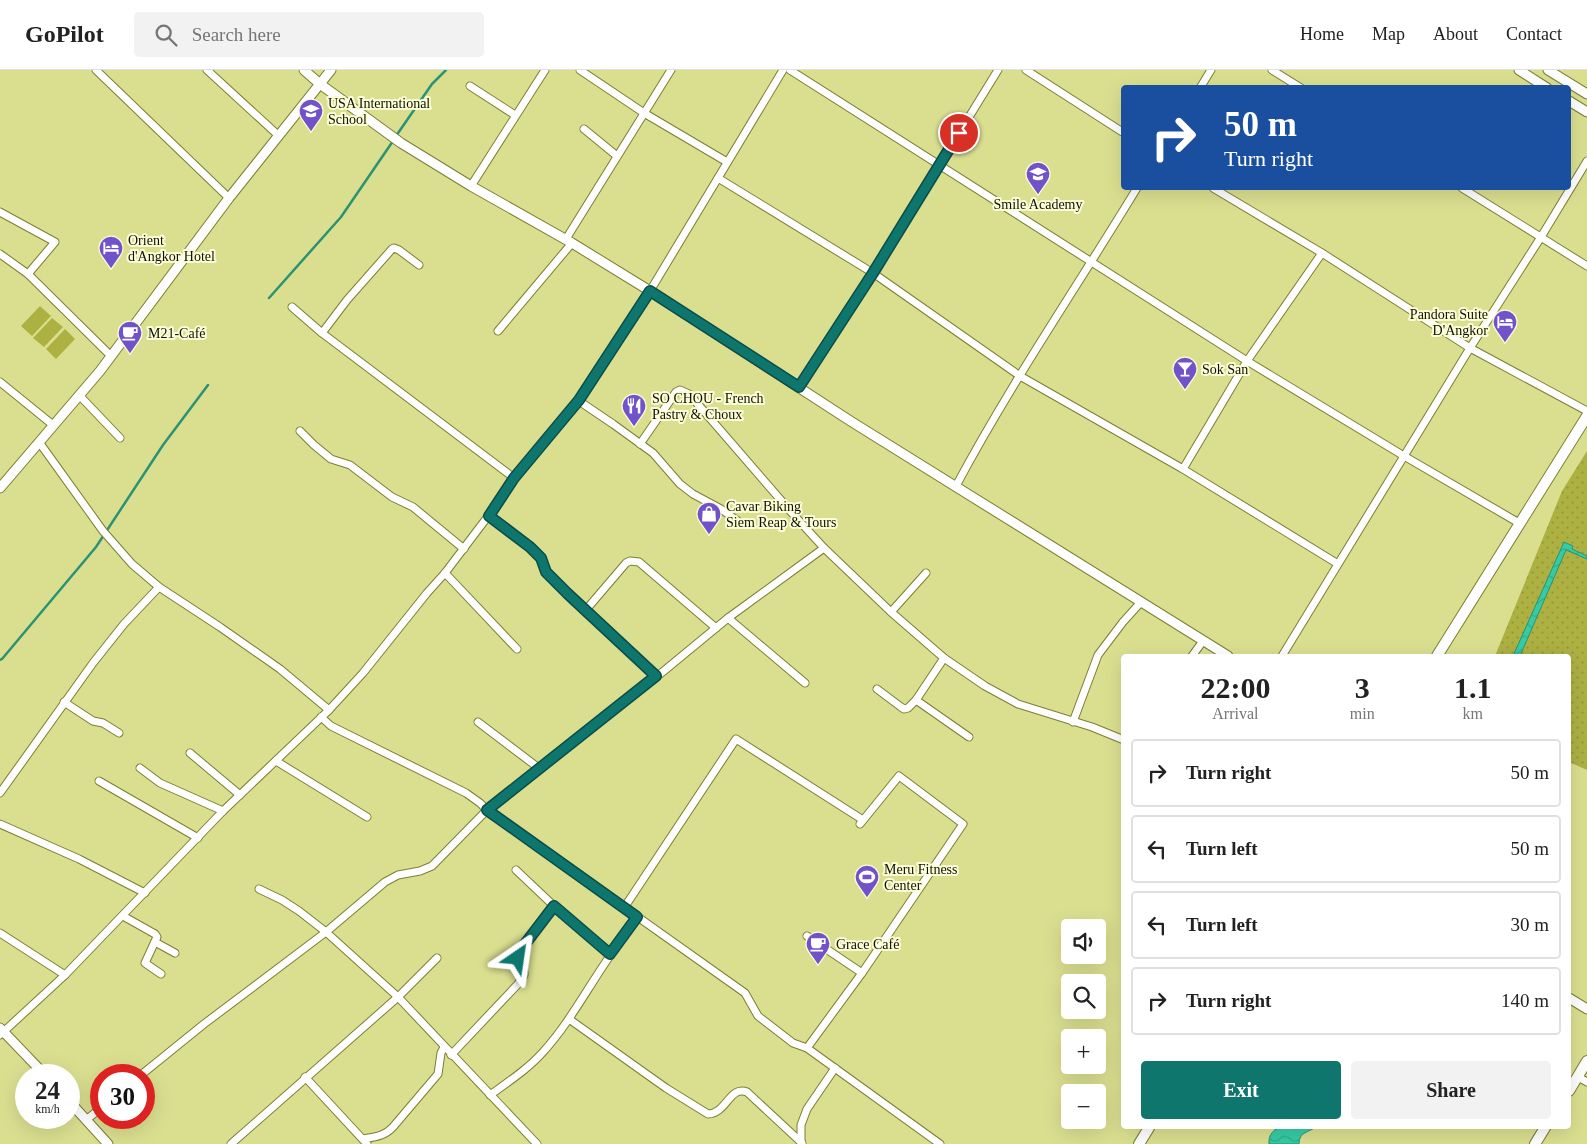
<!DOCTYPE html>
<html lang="en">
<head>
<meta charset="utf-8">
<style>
  body { margin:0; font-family:Georgia,serif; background:#f2f2f2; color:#222; height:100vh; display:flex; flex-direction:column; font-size:19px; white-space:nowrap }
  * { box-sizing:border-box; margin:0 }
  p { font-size:16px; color:#767676 }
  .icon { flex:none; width:28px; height:28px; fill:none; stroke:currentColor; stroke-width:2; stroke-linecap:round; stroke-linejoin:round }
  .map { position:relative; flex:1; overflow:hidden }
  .details { position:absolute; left:1121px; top:584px; width:450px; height:475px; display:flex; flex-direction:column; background:#fff; border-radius:5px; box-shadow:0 5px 20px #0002 }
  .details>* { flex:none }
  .top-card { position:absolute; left:1121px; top:15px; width:450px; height:105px; border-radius:5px; box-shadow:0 5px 20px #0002; background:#1a4fa0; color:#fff; overflow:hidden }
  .tools { position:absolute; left:1061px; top:849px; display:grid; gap:10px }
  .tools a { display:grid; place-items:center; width:45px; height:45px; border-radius:5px; background:#fff; box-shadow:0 5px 20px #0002; font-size:25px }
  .speed { position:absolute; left:15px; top:994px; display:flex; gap:10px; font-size:25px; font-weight:700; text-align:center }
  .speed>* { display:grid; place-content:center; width:65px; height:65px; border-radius:50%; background:#fff; box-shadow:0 5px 20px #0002; line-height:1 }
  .speed small { font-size:12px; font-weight:400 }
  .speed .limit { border:8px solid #d22; background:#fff; color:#111 }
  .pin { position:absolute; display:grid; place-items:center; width:42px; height:42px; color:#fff; margin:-21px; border:2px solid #fff; border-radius:50%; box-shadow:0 1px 5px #0007 }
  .me { position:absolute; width:55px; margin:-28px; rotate:32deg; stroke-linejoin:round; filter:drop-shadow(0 0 4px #0008) }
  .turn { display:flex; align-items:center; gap:18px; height:105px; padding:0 20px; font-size:22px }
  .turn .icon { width:65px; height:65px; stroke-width:2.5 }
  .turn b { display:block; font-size:35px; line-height:42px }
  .eta { display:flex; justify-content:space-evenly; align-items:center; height:85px; text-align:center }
  .eta b { font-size:30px; font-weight:700; line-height:35px }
  .primary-button { display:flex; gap:10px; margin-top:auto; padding:10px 20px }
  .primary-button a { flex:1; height:58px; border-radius:5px; background:#0f766e; color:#fff; font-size:20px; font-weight:700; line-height:58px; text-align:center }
  .primary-button a+a { background:#f2f2f2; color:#222 }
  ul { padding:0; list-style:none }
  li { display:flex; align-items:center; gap:15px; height:68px; margin:0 10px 8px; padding:0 10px; border:2px solid #e0e0e0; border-radius:5px }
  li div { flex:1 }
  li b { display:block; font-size:19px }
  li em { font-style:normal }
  header { display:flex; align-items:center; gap:30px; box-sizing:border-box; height:70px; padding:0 25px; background:#fff; border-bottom:1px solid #e0e0e0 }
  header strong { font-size:24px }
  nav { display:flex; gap:28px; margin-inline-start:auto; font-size:18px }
  .search { width:350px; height:45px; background:#f2f2f2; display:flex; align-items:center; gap:12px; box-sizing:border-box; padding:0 18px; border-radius:5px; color:#767676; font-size:19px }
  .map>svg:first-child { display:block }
  .grass { fill:url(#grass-dots) }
  .garden { fill:#adb142 }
  .water { fill:url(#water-waves); stroke:#2b9374 }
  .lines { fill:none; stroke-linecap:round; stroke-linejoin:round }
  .stream { stroke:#2b9374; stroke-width:2.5 }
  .minor-casing { stroke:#7c7f31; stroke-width:9 }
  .tertiary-casing { stroke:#7c7f31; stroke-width:11 }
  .secondary-casing { stroke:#7c7f31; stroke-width:12 }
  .minor { stroke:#fff; stroke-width:7 }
  .tertiary { stroke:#fff; stroke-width:9 }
  .secondary { stroke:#fff; stroke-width:10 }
  .route-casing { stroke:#0a4d48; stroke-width:12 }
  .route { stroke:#0f766e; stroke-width:9 }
  .labels { text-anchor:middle; stroke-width:4; stroke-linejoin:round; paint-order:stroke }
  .poi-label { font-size:14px; fill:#101100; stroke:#fafdd6; text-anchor:start }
</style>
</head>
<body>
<header>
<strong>GoPilot</strong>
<div class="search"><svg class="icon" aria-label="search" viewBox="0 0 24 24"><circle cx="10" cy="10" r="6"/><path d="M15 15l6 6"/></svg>Search here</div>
<nav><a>Home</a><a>Map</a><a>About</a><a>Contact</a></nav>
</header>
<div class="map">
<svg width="1587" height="1074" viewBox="0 0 1587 1074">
  <defs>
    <pattern id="grass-dots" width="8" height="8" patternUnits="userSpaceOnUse" patternTransform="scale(1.25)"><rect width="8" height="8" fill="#adb142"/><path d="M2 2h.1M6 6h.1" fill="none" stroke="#949738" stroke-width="1.8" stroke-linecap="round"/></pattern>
    <pattern id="water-waves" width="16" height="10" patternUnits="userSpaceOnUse" patternTransform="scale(1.25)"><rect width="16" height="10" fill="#37cba5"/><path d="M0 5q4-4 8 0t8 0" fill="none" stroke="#30ad8c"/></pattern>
  </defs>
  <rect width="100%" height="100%" fill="#dadf90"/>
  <!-- grass -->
  <path class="grass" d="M1587 381V700L1569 692V586H1495L1562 421Z"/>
  <!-- garden -->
  <g class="garden">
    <path d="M40 236 51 246 32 266 21 256Z"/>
    <path d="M52 248 63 257 44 277 33 268Z"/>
    <path d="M65 259 75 269 56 289 46 279Z"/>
  </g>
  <!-- water -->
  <g class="water">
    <path d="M1564 472 1573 476 1572 479 1587 486V489L1566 480 1520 586H1513Z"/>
    <path d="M1283 1056H1301L1307 1058 1317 1056C1309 1063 1299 1061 1299 1074H1269C1268 1064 1274 1059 1283 1056Z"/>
  </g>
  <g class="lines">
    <!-- stream -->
    <g class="stream">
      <path d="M396 66 432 14 446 0"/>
      <path d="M269 228 341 147 393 71"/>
      <path d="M0 590 2 589 96 477 163 375 208 315"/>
    </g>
    <defs>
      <g id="minor">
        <path d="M96 0 229 128"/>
        <path d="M207 0 279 66"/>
        <path d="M580 0 644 43 727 92"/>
        <path d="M790 0 1247 291 1404 386 1519 453"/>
        <path d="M1026 0 1124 63"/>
        <path d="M1272 0 1301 18"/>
        <path d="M470 16 515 45"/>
        <path d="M1200 18 1211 0"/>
        <path d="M584 59 617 86"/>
        <path d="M718 108 873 203 1020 306 1183 399 1338 494"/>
        <path d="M471 116 545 0"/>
        <path d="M1213 118 1322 183 1470 278 1587 341"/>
        <path d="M1462 118 1587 196"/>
        <path d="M0 142 55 172 28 204"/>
        <path d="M566 169 671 0"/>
        <path d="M0 184 28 204 111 286"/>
        <path d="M292 237 322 263 514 408"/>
        <path d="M498 261 572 173"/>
        <path d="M322 263 347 230 392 179 394 178 399 180 419 195"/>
        <path d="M0 312 53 355"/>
        <path d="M799 317 873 203 998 0"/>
        <path d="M79 325 120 368"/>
        <path d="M579 331 613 354 653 383 680 414 693 424 721 439 739 452"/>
        <path d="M300 361 314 375 331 389 350 395 392 427 413 437 464 479"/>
        <path d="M39 372 103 461 132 494 159 517 220 557 280 599 329 640"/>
        <path d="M640 374 676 322 680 320 689 324 792 443 824 478 891 542 944 588 985 616 1018 634 1092 657 1124 670"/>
        <path d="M1183 399 1247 291 1322 183"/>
        <path d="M956 416C1011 313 1077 217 1137 118"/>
        <path d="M489 445 530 477 541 488 546 502 557 514 578 535 656 606"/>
        <path d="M445 503 517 579"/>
        <path d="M585 541 626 493 630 491 639 492 716 558"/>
        <path d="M891 542 926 503"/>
        <path d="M728 548 805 613"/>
        <path d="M1192 586 1203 571"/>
        <path d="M1282 586 1470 278 1541 167 1587 91"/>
        <path d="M877 619 901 637 904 639 908 638 916 630 944 588"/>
        <path d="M916 630 969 667"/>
        <path d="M64 632 93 651 103 653 119 663"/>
        <path d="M321 647 331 656 466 723 480 733 487 740 745 923 758 946 793 973 807 978"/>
        <path d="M478 652 540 699"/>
        <path d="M1073 652 1098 585 1123 552 1141 532"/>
        <path d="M190 683 240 725"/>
        <path d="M276 691 367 747"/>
        <path d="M140 698 160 713 223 741"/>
        <path d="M99 711 198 768"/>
        <path d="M0 723 93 593 124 554 159 517"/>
        <path d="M0 754 79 789 145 823"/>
        <path d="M860 754 899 706 963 754 862 903 807 978 940 1074"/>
        <path d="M516 800 554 836 610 884"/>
        <path d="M259 819 282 830 299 841 326 862 398 927 537 1074"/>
        <path d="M624 838 736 669 863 750"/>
        <path d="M123 846 155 864 157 867 145 893 161 904"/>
        <path d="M0 863 65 905"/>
        <path d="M807 866 862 903"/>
        <path d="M155 872 175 883"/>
        <path d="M569 949 666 1018 708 1044C726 1044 730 1015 747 1022L802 1073"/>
        <path d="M0 965 65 905 223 741 329 640 363 603 427 523 445 503 489 445 514 408 579 331 650 221 783 0"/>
        <path d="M451 985 518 914 524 905C525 897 517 892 518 884L554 836"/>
        <path d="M141 1005 204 954 326 862 385 812 398 805 420 801 432 796 487 740 665 600 728 548 824 478"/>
        <path d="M305 1007 367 1074"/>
        <path d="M1578 1007 1587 1012"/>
        <path d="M490 1025C508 1012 528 999 543 982 563 960 578 935 594 910 608 888 622 868 637 847"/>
        <path d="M86 1050 101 1038"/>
        <path d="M363 1069C375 1067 385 1066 393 1057L438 1004 441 983 444 977"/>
        <path d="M231 1074 398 927 437 888"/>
        <path d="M801 1074V1055L807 1039 835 998"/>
      </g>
      <g id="tertiary">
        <path d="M304 0 320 14 401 73 471 116 572 173 650 221 852 352 1228 586"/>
        <path d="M1519 0 1547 18"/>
        <path d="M1548 0 1587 24"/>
        <path d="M1569 31 1587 42"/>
        <path d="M0 418 100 301 229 128 331 0"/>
        <path d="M1569 928 1587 939"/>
        <path d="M0 958 45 1005"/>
        <path d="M69 1031 108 1074"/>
      </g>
      <g id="secondary">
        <path d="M1437 586 1587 346"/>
        <path d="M1569 1021 1587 991"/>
        <path d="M1139 1074 1150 1056"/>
        <path d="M1535 1074 1546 1056"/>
      </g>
    </defs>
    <!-- minor casing -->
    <use href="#minor" class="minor-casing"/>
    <!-- tertiary casing -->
    <use href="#tertiary" class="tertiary-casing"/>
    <!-- secondary casing -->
    <use href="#secondary" class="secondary-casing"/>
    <!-- minor -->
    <use href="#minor" class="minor"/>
    <!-- tertiary -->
    <use href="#tertiary" class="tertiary"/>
    <!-- secondary -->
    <use href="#secondary" class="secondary"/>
  </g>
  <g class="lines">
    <defs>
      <path id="route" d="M518 888 522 878 554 836 610 884 637 847 487 740 656 606 568 524 546 502 541 488 530 477 489 446 514 408 579 330 650 221 799 317 873 203 959 63"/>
    </defs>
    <!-- route casing -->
    <use href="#route" class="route-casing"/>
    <!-- route -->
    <use href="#route" class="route"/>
  </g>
  <!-- icons -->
  <defs>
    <symbol id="school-pin" viewBox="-11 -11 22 30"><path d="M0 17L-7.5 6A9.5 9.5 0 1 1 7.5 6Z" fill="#7152cb" stroke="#fafdd6"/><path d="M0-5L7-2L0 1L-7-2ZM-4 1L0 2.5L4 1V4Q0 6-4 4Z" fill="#fff"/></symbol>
    <symbol id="hotel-pin" viewBox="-11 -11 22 30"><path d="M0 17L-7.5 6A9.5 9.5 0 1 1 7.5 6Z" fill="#7152cb" stroke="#fafdd6"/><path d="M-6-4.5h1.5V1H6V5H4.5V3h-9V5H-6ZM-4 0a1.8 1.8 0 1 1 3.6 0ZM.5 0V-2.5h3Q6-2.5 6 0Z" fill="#fff"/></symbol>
    <symbol id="cafe-pin" viewBox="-11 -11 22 30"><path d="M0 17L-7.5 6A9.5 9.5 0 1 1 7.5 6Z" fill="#7152cb" stroke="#fafdd6"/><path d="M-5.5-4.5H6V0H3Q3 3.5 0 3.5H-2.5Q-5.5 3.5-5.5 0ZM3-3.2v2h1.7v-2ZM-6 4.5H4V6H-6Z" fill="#fff"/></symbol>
    <symbol id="bar-pin" viewBox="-11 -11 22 30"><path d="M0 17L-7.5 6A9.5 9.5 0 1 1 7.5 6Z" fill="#7152cb" stroke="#fafdd6"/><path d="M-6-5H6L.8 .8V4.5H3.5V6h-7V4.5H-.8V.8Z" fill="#fff"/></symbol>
    <symbol id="restaurant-pin" viewBox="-11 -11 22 30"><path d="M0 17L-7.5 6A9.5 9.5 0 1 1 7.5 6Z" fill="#7152cb" stroke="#fafdd6"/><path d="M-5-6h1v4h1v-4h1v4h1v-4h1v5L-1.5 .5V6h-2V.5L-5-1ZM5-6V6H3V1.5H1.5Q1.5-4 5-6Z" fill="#fff"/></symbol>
    <symbol id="shop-pin" viewBox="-11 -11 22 30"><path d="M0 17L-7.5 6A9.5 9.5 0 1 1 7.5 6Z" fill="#7152cb" stroke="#fafdd6"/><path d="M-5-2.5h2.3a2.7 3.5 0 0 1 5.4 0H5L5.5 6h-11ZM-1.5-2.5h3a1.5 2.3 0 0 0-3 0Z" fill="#fff"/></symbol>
    <symbol id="stadium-pin" viewBox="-11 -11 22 30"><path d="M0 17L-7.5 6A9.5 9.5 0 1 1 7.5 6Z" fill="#7152cb" stroke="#fafdd6"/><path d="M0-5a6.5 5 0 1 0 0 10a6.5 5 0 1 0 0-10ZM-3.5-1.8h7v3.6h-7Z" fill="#fff"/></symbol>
  </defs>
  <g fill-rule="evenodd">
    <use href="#school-pin" x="297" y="27" width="28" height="38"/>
    <use href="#school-pin" x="1024" y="90" width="28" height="38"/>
    <use href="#hotel-pin" x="97" y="164" width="28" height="38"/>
    <use href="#hotel-pin" x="1491" y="238" width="28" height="38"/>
    <use href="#cafe-pin" x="116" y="249" width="28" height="38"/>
    <use href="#bar-pin" x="1171" y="285" width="28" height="38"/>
    <use href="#restaurant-pin" x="620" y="322" width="28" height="38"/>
    <use href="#shop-pin" x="695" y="430" width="28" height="38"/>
    <use href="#stadium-pin" x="853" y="793" width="28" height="38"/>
    <use href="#cafe-pin" x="804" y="860" width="28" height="38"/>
  </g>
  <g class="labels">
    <!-- poi labels -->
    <g class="poi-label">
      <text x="328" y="38">USA International<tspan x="328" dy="16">School</tspan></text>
      <text x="1038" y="139" text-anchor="middle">Smile Academy</text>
      <text x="128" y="175">Orient<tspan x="128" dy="16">d'Angkor Hotel</tspan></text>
      <text x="1488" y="249" text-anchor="end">Pandora Suite<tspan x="1488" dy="16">D'Angkor</tspan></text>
      <text x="148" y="268">M21-Café</text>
      <text x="1202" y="304">Sok San</text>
      <text x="652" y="333">SO CHOU - French<tspan x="652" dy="16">Pastry &amp; Choux</tspan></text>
      <text x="726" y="441">Cavar Biking<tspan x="726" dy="16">Siem Reap &amp; Tours</tspan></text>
      <text x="884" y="804">Meru Fitness<tspan x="884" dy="16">Center</tspan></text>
      <text x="836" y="879">Grace Café</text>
    </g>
  </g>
</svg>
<div class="tools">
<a><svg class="icon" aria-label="sound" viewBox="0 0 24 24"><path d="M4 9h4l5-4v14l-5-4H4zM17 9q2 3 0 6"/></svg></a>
<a><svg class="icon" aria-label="search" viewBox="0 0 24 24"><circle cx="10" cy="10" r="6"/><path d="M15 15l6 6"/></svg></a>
<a>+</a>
<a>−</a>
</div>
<div class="speed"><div>24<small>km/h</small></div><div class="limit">30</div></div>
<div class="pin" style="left:959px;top:63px;background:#d93025"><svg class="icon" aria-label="arrive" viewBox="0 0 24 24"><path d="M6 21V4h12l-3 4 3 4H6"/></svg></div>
<svg class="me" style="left:518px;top:888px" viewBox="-20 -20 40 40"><path d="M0-17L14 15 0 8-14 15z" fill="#0f766e" stroke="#fff" stroke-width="4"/></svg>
<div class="top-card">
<div class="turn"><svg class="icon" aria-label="right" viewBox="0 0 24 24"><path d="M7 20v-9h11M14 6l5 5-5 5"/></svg><div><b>50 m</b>Turn right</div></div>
</div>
<section class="details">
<div class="eta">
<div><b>22:00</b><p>Arrival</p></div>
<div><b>3</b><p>min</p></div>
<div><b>1.1</b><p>km</p></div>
</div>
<ul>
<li><svg class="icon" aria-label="right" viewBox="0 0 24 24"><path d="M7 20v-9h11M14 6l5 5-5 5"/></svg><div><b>Turn right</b></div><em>50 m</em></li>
<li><svg class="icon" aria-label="left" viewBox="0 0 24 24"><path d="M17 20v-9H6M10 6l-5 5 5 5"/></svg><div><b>Turn left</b></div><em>50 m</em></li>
<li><svg class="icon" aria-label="left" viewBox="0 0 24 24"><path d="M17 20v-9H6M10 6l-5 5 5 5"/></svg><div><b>Turn left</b></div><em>30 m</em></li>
<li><svg class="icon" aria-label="right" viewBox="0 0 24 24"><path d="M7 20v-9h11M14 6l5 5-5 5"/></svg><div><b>Turn right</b></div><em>140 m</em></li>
</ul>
<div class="primary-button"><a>Exit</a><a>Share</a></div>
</section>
</div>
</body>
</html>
